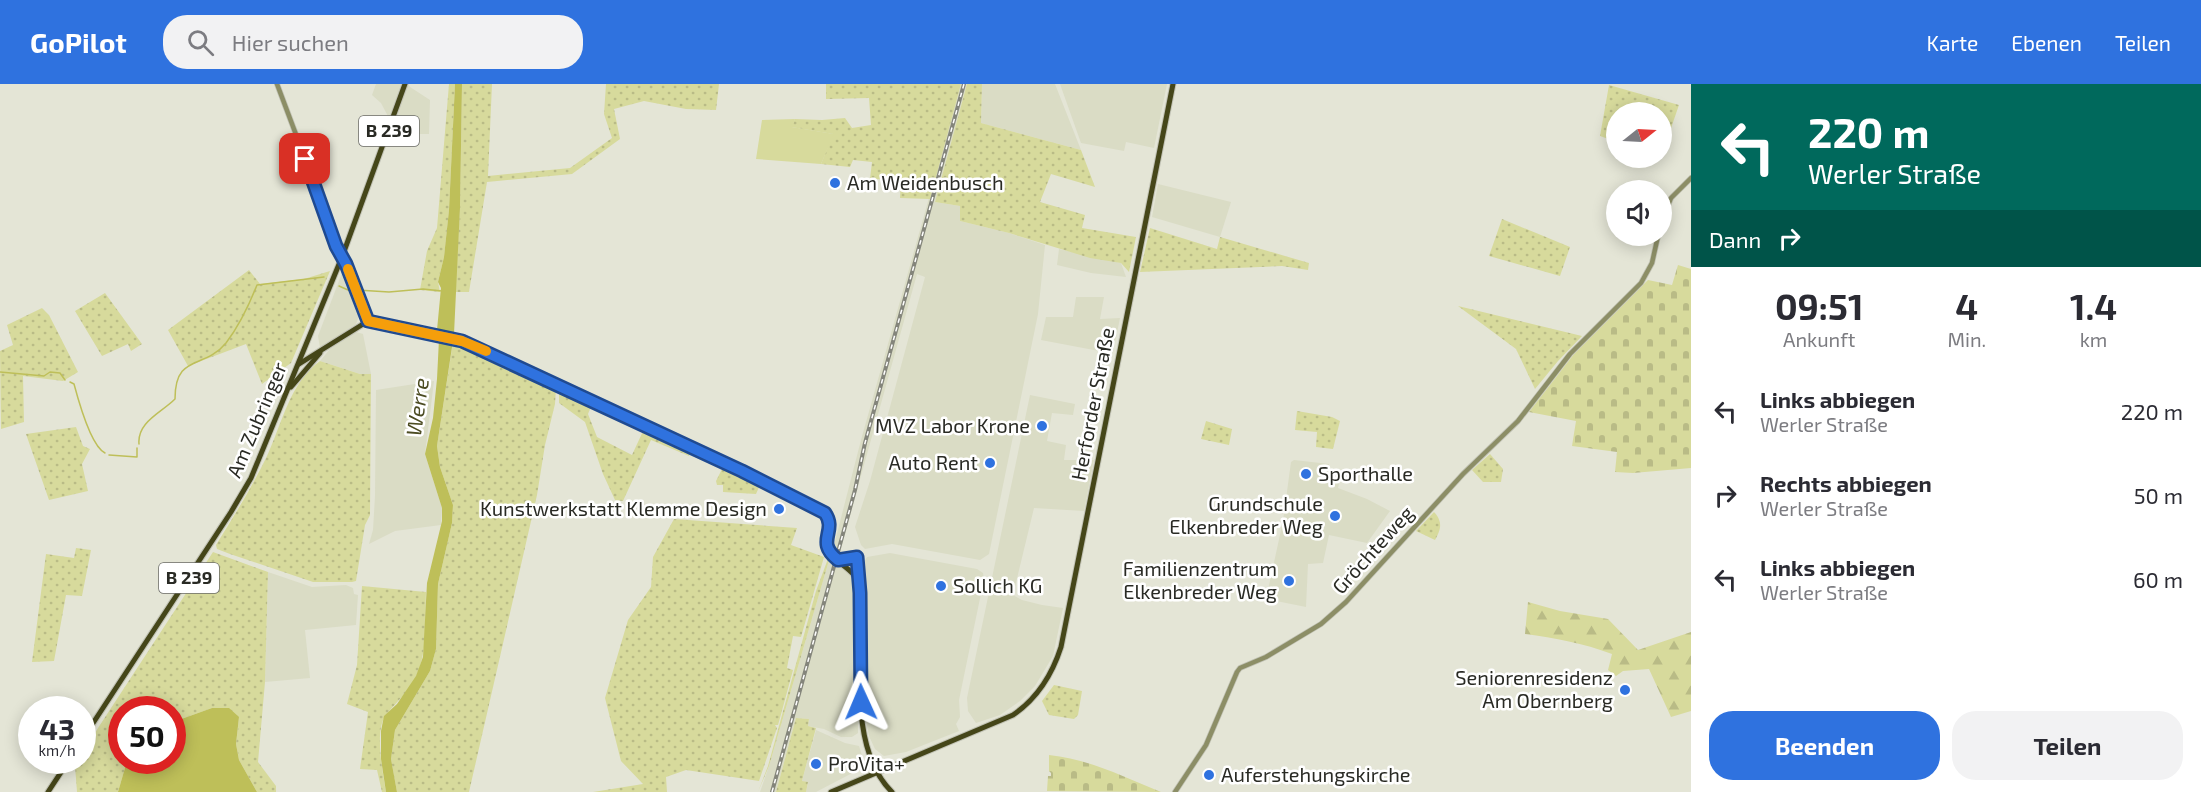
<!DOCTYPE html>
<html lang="de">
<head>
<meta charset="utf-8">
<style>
  body { margin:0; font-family:"Exo 2",sans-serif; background:#f2f2f3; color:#2b2b33; height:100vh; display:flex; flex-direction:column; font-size:22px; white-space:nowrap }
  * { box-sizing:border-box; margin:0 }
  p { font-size:20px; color:#7c7c81 }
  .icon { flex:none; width:33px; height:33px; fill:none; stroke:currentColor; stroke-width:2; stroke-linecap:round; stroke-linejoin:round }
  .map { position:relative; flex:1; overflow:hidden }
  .drawer { display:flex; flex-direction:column; background:#fff; width:510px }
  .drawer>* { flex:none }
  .hud { background:#00695c; color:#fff; overflow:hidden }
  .needle { width:39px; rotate:72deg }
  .fabs { position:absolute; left:1606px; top:18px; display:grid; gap:12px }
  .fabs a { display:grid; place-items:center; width:66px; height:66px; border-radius:50%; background:#fff; box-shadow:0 3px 15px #0003; font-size:30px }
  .speed { position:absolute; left:18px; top:612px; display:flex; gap:12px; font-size:30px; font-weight:700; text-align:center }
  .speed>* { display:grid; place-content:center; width:78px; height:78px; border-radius:50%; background:#fff; box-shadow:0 3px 15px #0003; line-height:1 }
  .speed small { font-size:15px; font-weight:400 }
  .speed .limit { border:9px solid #d22; background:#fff; color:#111 }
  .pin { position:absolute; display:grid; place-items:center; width:51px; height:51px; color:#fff; margin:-26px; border-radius:12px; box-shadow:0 3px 9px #0006 }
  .me { position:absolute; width:66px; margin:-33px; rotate:359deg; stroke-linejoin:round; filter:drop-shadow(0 0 4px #0008) }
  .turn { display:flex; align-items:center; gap:21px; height:126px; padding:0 18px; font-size:27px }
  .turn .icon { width:78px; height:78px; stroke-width:2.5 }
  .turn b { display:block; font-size:42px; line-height:51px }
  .then { display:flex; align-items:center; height:57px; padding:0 18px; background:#0003; gap:12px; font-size:22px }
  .eta { display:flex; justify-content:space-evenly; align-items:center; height:102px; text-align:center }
  .eta b { font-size:36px; font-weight:700; line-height:42px }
  .primary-button { display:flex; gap:12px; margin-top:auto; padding:12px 18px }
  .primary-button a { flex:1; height:69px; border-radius:24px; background:#2f72df; color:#fff; font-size:24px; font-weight:700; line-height:69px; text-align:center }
  .primary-button a+a { background:#f2f2f3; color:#2b2b33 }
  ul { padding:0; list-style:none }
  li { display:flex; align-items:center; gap:18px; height:84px; padding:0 18px }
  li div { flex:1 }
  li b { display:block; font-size:22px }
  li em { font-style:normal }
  header { display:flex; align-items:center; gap:36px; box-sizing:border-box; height:84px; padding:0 30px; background:#2f72df; color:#fff }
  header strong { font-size:28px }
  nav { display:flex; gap:33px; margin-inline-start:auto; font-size:21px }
  .search { width:420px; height:54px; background:#f2f2f3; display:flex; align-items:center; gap:15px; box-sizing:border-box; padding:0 21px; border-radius:24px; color:#7c7c81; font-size:22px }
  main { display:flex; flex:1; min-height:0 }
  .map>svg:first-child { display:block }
  .built { fill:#dadcc5 }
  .grass { fill:url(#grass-dots) }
  .forest { fill:url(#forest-firs) }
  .cemetery { fill:url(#cemetery-stones) }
  .park { fill:#d7da9c }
  .water { fill:#bebf59 }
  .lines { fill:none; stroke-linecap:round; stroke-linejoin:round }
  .stream { stroke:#bebf59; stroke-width:1.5 }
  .minor-casing { stroke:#c2c3b6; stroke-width:6 }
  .major-casing { stroke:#c2c3b6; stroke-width:7 }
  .minor { stroke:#8c8e66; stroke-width:4.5 }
  .major { stroke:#454619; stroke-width:5 }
  .rail-casing { stroke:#84857b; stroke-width:4 }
  .rail { stroke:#fff; stroke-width:1.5; stroke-dasharray:4.5; stroke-linecap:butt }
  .route-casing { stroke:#1f4a91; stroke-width:15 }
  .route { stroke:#2f72df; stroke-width:10 }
  .slow { stroke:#f59e0b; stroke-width:10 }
  .poi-dot { fill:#2f72df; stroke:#fff; stroke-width:2 }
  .labels { text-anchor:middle; stroke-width:5; stroke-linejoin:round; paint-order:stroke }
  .shield { fill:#fff; stroke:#696a66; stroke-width:1.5 }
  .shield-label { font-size:18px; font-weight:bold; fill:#292a24 }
  .poi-label { font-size:20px; fill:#292a24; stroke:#fff; text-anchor:end }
  .street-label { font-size:20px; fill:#292a24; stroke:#fff }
  .water-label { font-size:21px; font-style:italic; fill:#4c4c22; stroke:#fff }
</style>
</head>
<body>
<header>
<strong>GoPilot</strong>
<div class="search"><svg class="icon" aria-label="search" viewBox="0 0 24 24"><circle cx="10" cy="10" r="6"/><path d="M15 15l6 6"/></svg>Hier suchen</div>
<nav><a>Karte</a><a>Ebenen</a><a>Teilen</a></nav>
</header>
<main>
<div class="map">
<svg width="1691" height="708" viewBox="0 0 1691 708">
  <defs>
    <pattern id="grass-dots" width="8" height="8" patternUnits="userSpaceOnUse" patternTransform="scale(1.5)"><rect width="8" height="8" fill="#d7da9c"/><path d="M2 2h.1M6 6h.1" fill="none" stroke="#b9bb86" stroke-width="1.8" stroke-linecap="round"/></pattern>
    <pattern id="forest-firs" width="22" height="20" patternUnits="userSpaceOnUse" patternTransform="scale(1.5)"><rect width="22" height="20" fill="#d7da9c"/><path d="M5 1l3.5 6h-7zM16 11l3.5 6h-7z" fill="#b9bb86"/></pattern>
    <pattern id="cemetery-stones" width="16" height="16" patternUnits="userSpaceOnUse" patternTransform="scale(1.5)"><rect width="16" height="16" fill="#d7da9c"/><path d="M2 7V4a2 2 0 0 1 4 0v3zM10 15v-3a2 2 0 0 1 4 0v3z" fill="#b9bb86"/></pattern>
  </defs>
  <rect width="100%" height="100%" fill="#e4e5d6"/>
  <!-- built -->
  <g class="built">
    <path d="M376 0H408L410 3 430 16 429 50H393L390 36 381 19 372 11Z"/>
    <path d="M961 0H967L935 118 960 122V137L1009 149 1045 161 1038 230 989 470 980 476 892 460 865 465 861 461 855 443 870 397 925 193 917 190 839 471 833 465 861 356Z"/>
    <path d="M982 0H1055L1081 66 981 39Z"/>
    <path d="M1060 0H1167L1154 64 1126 58 1124 67 1081 59Z"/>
    <path d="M1158 100 1231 118 1220 153 1152 133Z"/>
    <path d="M1059 165 1121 179 1126 193 1091 189 1057 181Z"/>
    <path d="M342 189 359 232 356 240 320 264 318 252Z"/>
    <path d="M1076 213H1104L1100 235 1120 234 1112 273 1099 270V267L1041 256 1046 233H1073Z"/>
    <path d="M356 248 363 250 371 290H360L320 277 330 265Z"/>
    <path d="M434 297 425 370 442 424 441 441 395 447 369 460 373 446 375 412 376 306Z"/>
    <path d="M1030 311 1075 320 1073 331 1052 329 1047 357 1066 361 1064 376H1094L1084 427 1034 424 1013 511 1022 516 1042 521 1063 524 1053 572 1035 602 1020 617 1000 631 976 639 968 627 967 614Z"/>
    <path d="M1294 376 1329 380 1326 396 1339 400 1338 404 1367 415 1390 427 1367 459 1329 451 1323 479 1308 480 1306 523 1266 515 1283 437 1291 378Z"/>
    <path d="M890 469 977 485 983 489 984 495 959 616 960 633 956 640 959 647 906 668 884 672 875 665 869 652 866 637 864 478 867 473Z"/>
    <path d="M830 473 850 491 856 504 858 649 852 653H841L824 645 808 642 809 635 796 634 776 708H760L769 682Z"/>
    <path d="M268 488 312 503 346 501 353 504 354 510 358 511 356 541 305 546 310 594 265 598Z"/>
    <path d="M816 646 845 659 859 662 864 678 862 684 816 708H806L808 699 802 697Z"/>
  </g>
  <!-- grass -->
  <g class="grass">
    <path d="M449 0H455L449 126 444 173 438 198 440 208 420 206 427 167 437 144Z"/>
    <path d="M462 0H492L488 92 570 84 612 54 604 30 606 0H719L716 26 686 25 644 17 614 25 620 55 572 90 487 98 469 208H455L460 124Z"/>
    <path d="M826 0H961L930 115 900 114 901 96 870 95 872 78 853 76 850 83 821 80 833 50 791 43 795 35 822 36 845 34 852 44 871 41 869 14 826 15Z"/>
    <path d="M967 0H982L981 39 1081 66 1095 103 1051 90 1040 118 1085 131 1082 144 1136 153 1129 188 1121 179 1090 174 1009 149 960 137V122L935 118Z"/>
    <path d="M1609 1 1679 21 1662 70V28H1617V58L1600 52Z"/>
    <path d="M1502 135 1570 163 1560 192 1489 172Z"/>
    <path d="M1150 144 1217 165 1220 153 1309 179 1308 186 1282 182 1140 188Z"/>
    <path d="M249 186 260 200 304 195 330 187 291 279 262 300 246 260 188 282 168 246Z"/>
    <path d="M105 209 142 260 131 267 128 260 102 272 75 227Z"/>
    <path d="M1458 222 1582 252 1558 277 1535 305 1516 265Z"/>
    <path d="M42 224 49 231 78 288 63 297 23 292 24 338 1 345 0 267 13 261 7 241Z"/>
    <path d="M453 258 556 304 555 320 545 361 537 411 469 708H397L391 675 395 646 430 587 436 565 438 500 452 439 453 421 440 383 437 362Z"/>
    <path d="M320 277 360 290H371L370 431 365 441 356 497 352 498H313L230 470 217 465 216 461C234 432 252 403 267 372 282 340 290 298 320 277Z"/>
    <path d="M559 304 592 320 588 330 597 353 632 371 644 345 692 367 689 372 651 356 623 417 615 416 603 390 585 338 559 319Z"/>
    <path d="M1297 327 1332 333 1340 337 1333 365 1316 363 1317 348 1295 346Z"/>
    <path d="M1206 337 1232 345 1229 361 1201 355Z"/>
    <path d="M76 343 83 362 90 365 82 380 88 407 49 416 26 350Z"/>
    <path d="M1490 370 1503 385 1501 398H1483L1472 386Z"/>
    <path d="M723 383 760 401 756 410 723 408V401H717L716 397Z"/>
    <path d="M1434 428C1443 438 1441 445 1435 456L1416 447Z"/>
    <path d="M674 435 797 444 791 461 824 473 801 553 793 552 787 584 793 586 780 634 778 641H775L777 644 759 697 686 686 666 693 667 708H593L643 700 621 677 605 614 628 536 651 503 653 473Z"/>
    <path d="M76 464 91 466 82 512 66 511 54 577 32 578 46 470 74 474Z"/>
    <path d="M213 468 268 488 265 598 258 678 276 702V708H257L239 676 236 660 239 633 212 624 173 638 172 626H122V676L127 677 118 708H77L75 682 79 677 82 676 83 670 98 644Z"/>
    <path d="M829 472 830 473 769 682 758 708 768 682 816 507Z"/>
    <path d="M362 502 426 508C425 535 428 565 417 591 410 607 396 618 386 631 374 646 383 689 386 708H382L377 686 360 685 368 628 347 620 357 581Z"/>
    <path d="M1054 601 1082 607 1078 631 1074 635 1049 631 1042 617Z"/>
    <path d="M796 634 809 635 808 642 816 644 802 697 808 698 806 708H776Z"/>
  </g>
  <!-- forest -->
  <path class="forest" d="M1528 518 1560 527 1608 535 1638 566 1691 548V627L1671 633 1649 585 1623 587 1616 592 1608 586 1612 570C1583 559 1555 554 1525 550Z"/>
  <!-- cemetery -->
  <g class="cemetery">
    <path d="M1678 181 1691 185V384L1633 389 1615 388 1617 368 1572 362 1576 337 1529 328 1574 270 1648 196 1672 201Z"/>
    <path d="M1049 671C1089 675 1124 693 1161 708L1047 707 1048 692H1051V689L1049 687Z"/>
  </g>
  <!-- park -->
  <path class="park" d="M795 35 792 43 834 50 821 80 756 75 762 36Z"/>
  <!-- water -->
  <g class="water">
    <path d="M455 0H462L460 124 454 250 437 362 440 383 453 421 452 439 438 500 436 565 430 587 395 646 391 675 397 708H386L381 675V647L384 632 397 620 416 592 423 573 427 499 442 437V424L425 370 433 334 437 295 439 255 437 246 441 204 438 198 444 173 449 126Z"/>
    <path d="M212 624H229L239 633 236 660 239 676 257 708H118L127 677 172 676 173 638Z"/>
  </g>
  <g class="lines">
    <!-- stream -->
    <g class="stream">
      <path d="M339 202 348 206H352"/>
      <path d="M357 206 389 208 423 205 442 207"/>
      <path d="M0 288 44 292 50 288 60 289 65 296"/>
      <path d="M70 298 74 300C78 315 91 362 105 369"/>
      <path d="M139 360C137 338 161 329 175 315 175 269 204 286 226 259 239 242 249 221 257 201L324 193"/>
      <path d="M109 371 137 373V364"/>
    </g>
    <defs>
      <g id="minor">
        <path d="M277 0 342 173"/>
        <path d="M1662 136 1671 114 1691 94"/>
        <path d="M1175 708 1206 661 1237 588 1240 584 1266 573 1321 540 1346 518 1463 390 1518 337 1570 270 1641 199 1652 179 1658 152"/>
      </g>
      <g id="major">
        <path d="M342 173 368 237"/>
        <path d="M299 280 368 237 462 257 496 271 820 425C839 440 821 448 827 464 831 475 847 482 854 491 857 497 858 503 860 509"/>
        <path d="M291 303 320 269"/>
        <path d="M838 476 857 473C870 541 839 656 892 708"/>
        <path d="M82 656 231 428 251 394 342 173 405 0"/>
        <path d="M48 708 69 676"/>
        <path d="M831 708 1013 631C1038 614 1052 591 1061 563L1173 0"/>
      </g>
    </defs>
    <!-- minor casing -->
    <use href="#minor" class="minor-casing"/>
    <!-- major casing -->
    <use href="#major" class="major-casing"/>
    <!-- minor -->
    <use href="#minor" class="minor"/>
    <!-- major -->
    <use href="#major" class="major"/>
    <defs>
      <path id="rail" d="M772 708 855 406 865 359 964 0"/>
    </defs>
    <!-- rail casing -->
    <use href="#rail" class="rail-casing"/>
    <!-- rail -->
    <use href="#rail" class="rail"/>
  </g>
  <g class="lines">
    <defs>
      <path id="route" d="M305 75 336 162 346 180 368 237 462 257 742 387 825 429C838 448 814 457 838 476L857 473 860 509 861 618"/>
    </defs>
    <!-- route casing -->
    <use href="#route" class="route-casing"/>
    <!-- route -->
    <use href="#route" class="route"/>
    <!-- slow -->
    <path class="slow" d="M348 185 368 237 462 257 486 267"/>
  </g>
  <!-- markers -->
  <g class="poi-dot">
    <circle cx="835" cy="99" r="6"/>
    <circle cx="1042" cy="342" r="6"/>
    <circle cx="990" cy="379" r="6"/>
    <circle cx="1306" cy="390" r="6"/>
    <circle cx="779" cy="425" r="6"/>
    <circle cx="1335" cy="432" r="6"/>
    <circle cx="1289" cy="497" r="6"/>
    <circle cx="941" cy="502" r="6"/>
    <circle cx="1625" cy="606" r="6"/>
    <circle cx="816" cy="680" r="6"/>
    <circle cx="1209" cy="691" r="6"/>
  </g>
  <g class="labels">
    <!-- shield labels -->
    <g class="shield">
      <rect x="359" y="32" width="60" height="30" rx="4.5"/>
      <rect x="159" y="479" width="60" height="30" rx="4.5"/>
    </g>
    <g class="shield-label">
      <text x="389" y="53">B 239</text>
      <text x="189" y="500">B 239</text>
    </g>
    <!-- poi labels -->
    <g class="poi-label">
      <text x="847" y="106" text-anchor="start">Am Weidenbusch</text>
      <text x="1030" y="349">MVZ Labor Krone</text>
      <text x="978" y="386">Auto Rent</text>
      <text x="1318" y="397" text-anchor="start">Sporthalle</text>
      <text x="1323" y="427">Grundschule<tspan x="1323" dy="23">Elkenbreder Weg</tspan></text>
      <text x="767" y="432">Kunstwerkstatt Klemme Design</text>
      <text x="1277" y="492">Familienzentrum<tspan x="1277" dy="23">Elkenbreder Weg</tspan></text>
      <text x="953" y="509" text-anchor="start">Sollich KG</text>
      <text x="1613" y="601">Seniorenresidenz<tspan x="1613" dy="23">Am Obernberg</tspan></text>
      <text x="828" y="687" text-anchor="start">ProVita+</text>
      <text x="1221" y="698" text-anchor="start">Auferstehungskirche</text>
    </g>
    <!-- street labels -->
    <g class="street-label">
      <text transform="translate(1093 320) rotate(-79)" y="7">Herforder Straße</text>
      <text transform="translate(257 336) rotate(-67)" y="7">Am Zubringer</text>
      <text transform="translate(1373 466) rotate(-48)" y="7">Gröchteweg</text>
    </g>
    <!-- water labels -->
    <g class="water-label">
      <text transform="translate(418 323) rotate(-82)" y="7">Werre</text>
    </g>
  </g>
</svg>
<div class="fabs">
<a><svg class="needle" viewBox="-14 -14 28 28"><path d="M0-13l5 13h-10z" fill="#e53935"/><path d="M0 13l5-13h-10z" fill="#7c7c81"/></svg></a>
<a><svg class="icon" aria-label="sound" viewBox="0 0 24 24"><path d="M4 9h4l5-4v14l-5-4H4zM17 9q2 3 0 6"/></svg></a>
</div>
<div class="speed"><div>43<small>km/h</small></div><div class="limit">50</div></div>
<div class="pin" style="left:305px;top:75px;background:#d93025"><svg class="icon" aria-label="arrive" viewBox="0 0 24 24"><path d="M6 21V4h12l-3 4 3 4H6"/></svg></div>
<svg class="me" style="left:861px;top:618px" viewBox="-20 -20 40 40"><path d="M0-17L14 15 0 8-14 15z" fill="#2f72df" stroke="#fff" stroke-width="4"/></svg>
</div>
<section class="drawer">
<div class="hud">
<div class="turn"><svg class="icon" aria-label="left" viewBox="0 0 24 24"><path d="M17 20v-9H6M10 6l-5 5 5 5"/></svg><div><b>220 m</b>Werler Straße</div></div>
<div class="then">Dann<svg class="icon" aria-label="right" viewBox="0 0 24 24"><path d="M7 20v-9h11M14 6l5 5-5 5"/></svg></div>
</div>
<div class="eta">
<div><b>09:51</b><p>Ankunft</p></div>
<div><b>4</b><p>Min.</p></div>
<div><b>1.4</b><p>km</p></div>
</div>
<ul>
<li><svg class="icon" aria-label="left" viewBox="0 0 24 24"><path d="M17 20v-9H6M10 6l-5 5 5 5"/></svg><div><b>Links abbiegen</b><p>Werler Straße</p></div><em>220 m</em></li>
<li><svg class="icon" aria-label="right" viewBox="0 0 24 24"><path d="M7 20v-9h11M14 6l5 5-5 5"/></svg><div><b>Rechts abbiegen</b><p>Werler Straße</p></div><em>50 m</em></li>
<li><svg class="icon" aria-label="left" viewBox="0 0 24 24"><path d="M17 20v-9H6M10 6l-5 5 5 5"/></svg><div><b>Links abbiegen</b><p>Werler Straße</p></div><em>60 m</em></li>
</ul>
<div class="primary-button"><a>Beenden</a><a>Teilen</a></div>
</section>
</main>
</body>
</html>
